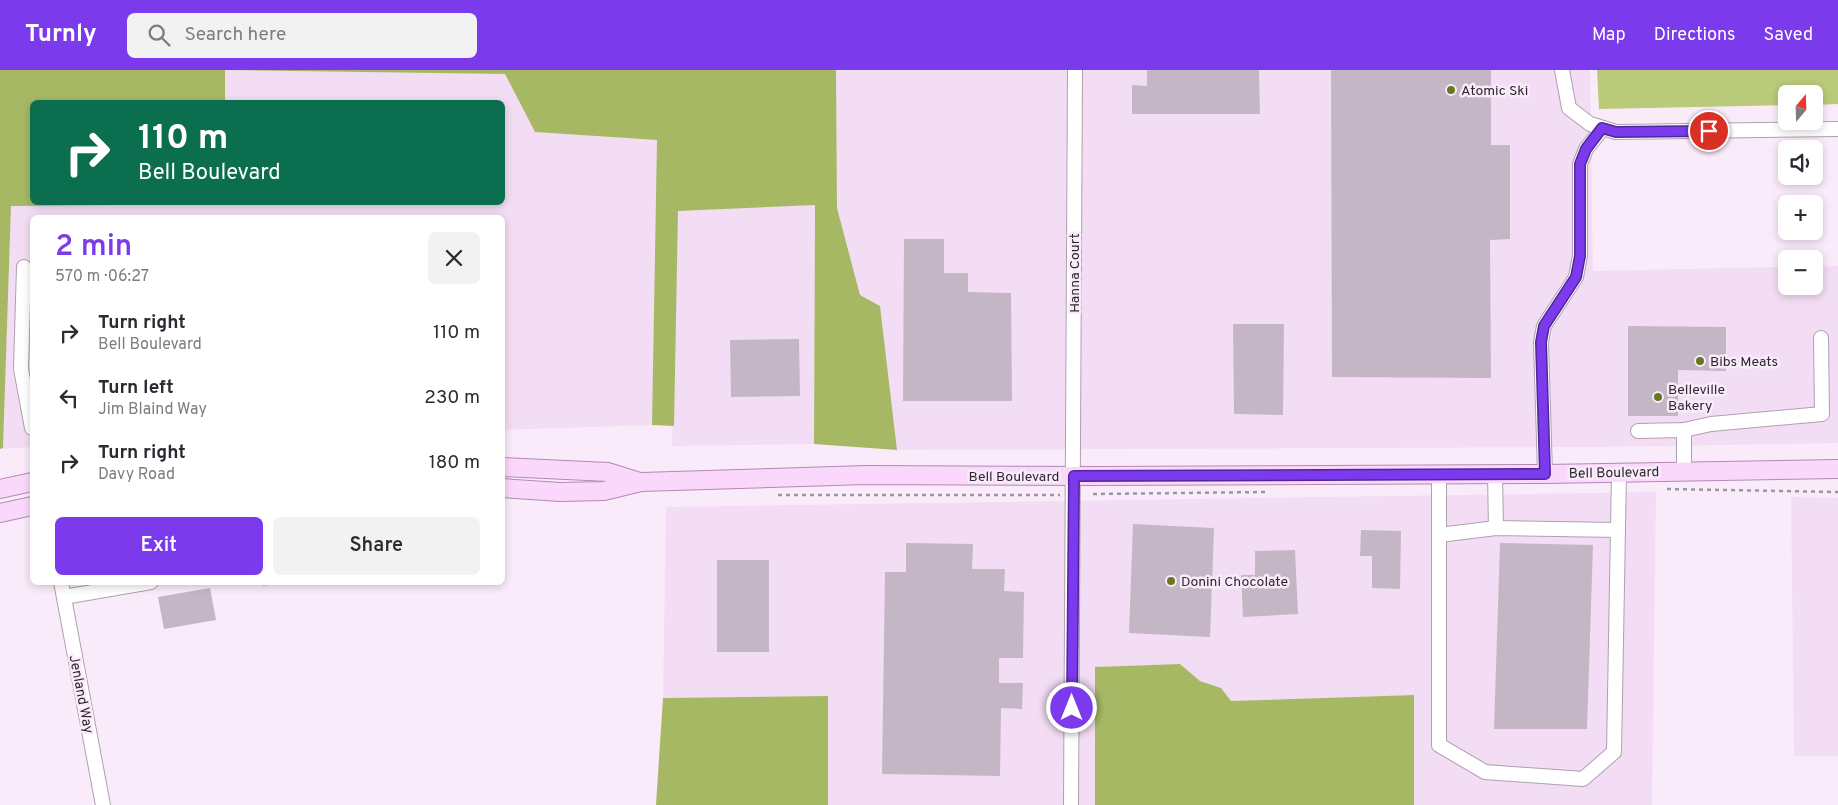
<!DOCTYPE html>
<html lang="en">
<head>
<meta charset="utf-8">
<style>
  body { margin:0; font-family:Overpass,sans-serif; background:#f2f2f3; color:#2b2b33; height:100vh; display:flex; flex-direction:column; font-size:19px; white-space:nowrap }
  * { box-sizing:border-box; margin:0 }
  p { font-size:16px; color:#7c7c81 }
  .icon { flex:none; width:28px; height:28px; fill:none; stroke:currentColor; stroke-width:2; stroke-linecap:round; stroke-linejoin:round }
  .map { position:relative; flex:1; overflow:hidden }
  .side { position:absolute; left:30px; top:145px; width:475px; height:370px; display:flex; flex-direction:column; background:#fff; border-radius:8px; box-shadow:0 2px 8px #0003 }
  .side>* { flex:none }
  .hud { position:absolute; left:30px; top:30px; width:475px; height:105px; border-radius:8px; box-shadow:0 2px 8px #0003; background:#0b6e4f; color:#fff; overflow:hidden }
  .needle { width:32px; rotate:19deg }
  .fabs { position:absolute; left:1778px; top:15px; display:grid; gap:10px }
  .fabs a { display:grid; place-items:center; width:45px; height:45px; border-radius:8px; background:#fff; box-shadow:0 2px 8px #0003; font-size:25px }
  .pin { position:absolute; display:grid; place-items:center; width:42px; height:42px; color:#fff; margin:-21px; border:2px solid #fff; border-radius:50%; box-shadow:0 1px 5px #0007 }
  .me { position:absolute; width:55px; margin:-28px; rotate:0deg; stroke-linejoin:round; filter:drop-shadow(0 0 4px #0008) }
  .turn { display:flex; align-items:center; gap:18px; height:105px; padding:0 25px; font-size:22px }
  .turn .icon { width:65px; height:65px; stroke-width:2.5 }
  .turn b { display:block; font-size:35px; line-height:42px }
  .round { display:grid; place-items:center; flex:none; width:52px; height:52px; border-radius:8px; background:#f2f2f3 }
  .overview { display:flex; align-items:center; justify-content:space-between; height:85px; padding:0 25px }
  h1 { font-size:30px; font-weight:600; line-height:38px; color:#7c3aed }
  .button { display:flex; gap:10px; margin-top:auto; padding:10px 25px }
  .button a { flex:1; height:58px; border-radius:8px; background:#7c3aed; color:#fff; font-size:20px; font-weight:600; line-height:58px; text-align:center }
  .button a+a { background:#f2f2f3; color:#2b2b33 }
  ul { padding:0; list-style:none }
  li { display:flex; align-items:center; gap:15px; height:65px; padding:0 25px }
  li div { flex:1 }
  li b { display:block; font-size:19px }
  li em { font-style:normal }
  header { display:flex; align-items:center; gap:30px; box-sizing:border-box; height:70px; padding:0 25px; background:#7c3aed; color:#fff }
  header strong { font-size:24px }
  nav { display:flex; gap:28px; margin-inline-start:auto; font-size:18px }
  .search { width:350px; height:45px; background:#f2f2f3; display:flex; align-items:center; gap:12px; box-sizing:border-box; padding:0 18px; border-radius:8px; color:#7c7c81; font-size:19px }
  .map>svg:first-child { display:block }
  .built { fill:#f3ddf4 }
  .green { fill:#b9ca79 }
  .forest { fill:#a7b865 }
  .building { fill:#c5b6c5 }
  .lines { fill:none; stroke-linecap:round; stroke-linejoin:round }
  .minor-casing { stroke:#afa0af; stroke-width:16 }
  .major-casing { stroke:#b18ab3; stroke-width:20 }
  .path { stroke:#9e939f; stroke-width:2.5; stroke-dasharray:4 4; stroke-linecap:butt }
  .minor { stroke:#fff; stroke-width:14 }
  .major { stroke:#fad8fc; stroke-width:18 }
  .route-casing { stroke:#51269a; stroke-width:12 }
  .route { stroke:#7c3aed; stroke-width:9 }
  .poi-dot { fill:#697724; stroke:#faebfb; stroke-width:2 }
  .labels { text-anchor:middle; stroke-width:5; stroke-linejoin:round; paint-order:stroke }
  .poi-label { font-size:14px; fill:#2e282e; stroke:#faebfb; text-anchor:start }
  .street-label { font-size:14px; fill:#2e282e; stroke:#faebfb }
</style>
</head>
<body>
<header>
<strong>Turnly</strong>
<div class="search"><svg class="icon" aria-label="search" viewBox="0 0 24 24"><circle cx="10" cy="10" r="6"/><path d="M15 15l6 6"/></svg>Search here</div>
<nav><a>Map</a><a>Directions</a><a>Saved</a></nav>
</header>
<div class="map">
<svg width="1838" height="735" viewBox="0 0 1838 735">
  <rect width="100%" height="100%" fill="#faebfb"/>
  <!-- built -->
  <g class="built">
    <path d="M224 0 505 4 535 62 658 70 652 355 503 360 502 148H32V377L3 379 11 136 225 134 226 132H502V32H225Z"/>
    <path d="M836 0H1590L1593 201 1786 197V216H1814V197L1838 196V373L1595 377 897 380 880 236 860 225 837 138Z"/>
    <path d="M815 135 814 374 672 376 678 140Z"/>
    <path d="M1656 422 1652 735H1414L1413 625 1231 631 1221 618 1200 611 1180 594 1095 597V735H828V626L663 628 666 437Z"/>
    <path d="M1791 427 1838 428V686H1794Z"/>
  </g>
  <!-- green -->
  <path class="green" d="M1597 0H1838V34L1814 35V24H1786V35L1599 39Z"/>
  <!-- forest -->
  <g class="forest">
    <path d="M0 0H836L837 138 860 225 880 236 897 380 814 374 815 135 678 141 674 356 652 355 657 70 535 62 505 4 225 0V32H32V132H226V134L11 136 3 378 0 379Z"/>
    <path d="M1180 594 1200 611 1221 618 1231 631 1414 625V735H1095V597Z"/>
    <path d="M828 626V735H656L663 628Z"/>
  </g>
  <!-- building -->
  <g class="building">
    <path d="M1147 0H1259L1260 44H1132V15L1147 16Z"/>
    <path d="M1331 0H1491V75H1510V169L1490 170 1491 308 1332 307Z"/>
    <path d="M904 169H944V203H968V222L1011 223 1012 331H903Z"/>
    <path d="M1233 254H1284L1283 345 1234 344Z"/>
    <path d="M1628 256 1726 257V301L1678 300V346H1628Z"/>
    <path d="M799 269 800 326 731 327 730 270Z"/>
    <path d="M1133 454 1214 458 1210 567 1129 563Z"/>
    <path d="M1361 460 1401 461 1400 519 1372 518V486H1360Z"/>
    <path d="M906 473 973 474 972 499H1005L1004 521 1024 522 1023 588H999V613H1023L1022 639 1001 638 1000 706 882 704 885 502H906Z"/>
    <path d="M1500 473 1593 475 1587 659H1494Z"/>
    <path d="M1295 480 1298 544 1243 547 1241 505H1255V481Z"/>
    <rect x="717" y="490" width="52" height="92"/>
    <path d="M262 512H279V513L263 516Z"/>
    <path d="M210 518 216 550 164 559 158 527Z"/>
  </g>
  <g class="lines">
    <defs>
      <g id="minor">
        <path d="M1562 0 1569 38 1590 54 1616 62 1838 59"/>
        <path d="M24 197 21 299 32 358"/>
        <path d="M1684 360V401"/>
        <path d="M1638 361 1684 360 1711 354 1822 344 1821 268"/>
        <path d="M1495 403 1496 458"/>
        <path d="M1439 404V675L1485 702 1583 709 1614 682 1619 402"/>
        <path d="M1545 404 1541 272 1544 256 1576 207 1580 186V94L1586 79 1603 58"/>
        <path d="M1439 465 1496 458 1618 460"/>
        <path d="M61 512 103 735"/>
        <path d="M64 527 151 512"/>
        <path d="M1071 735 1075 0"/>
      </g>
      <g id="major">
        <path d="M502 397 608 402 640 412"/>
        <path d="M502 418 560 422 604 421 641 412 866 405 1095 406 1545 404 1838 399"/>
        <path d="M0 419 32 412"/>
        <path d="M0 443 32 436"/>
      </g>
    </defs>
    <!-- minor casing -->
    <use href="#minor" class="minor-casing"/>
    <!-- major casing -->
    <use href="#major" class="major-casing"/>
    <!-- path -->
    <g class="path">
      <path d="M1667 419 1838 422"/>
      <path d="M1093 424 1267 422"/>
      <path d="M778 425H1060"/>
    </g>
    <!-- minor -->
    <use href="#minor" class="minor"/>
    <!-- major -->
    <use href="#major" class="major"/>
  </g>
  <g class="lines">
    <defs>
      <path id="route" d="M1072 638 1074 406 1545 404 1541 272 1544 256 1576 207 1580 186V94L1586 79 1602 58 1616 62 1709 61"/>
    </defs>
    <!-- route casing -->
    <use href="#route" class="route-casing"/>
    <!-- route -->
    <use href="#route" class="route"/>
  </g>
  <!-- markers -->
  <g class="poi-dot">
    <circle cx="1451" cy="20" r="5"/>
    <circle cx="1700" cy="291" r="5"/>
    <circle cx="1658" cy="327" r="5"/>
    <circle cx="1171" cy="511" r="5"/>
  </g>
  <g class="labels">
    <!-- poi labels -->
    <g class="poi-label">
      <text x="1461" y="25">Atomic Ski</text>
      <text x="1710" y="296">Bibs Meats</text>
      <text x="1668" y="324">Belleville<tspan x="1668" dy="16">Bakery</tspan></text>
      <text x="1181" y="516">Donini Chocolate</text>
    </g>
    <!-- street labels -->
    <g class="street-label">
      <text transform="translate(1074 203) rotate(-90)" y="5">Hanna Court</text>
      <text transform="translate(1614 402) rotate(-1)" y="5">Bell Boulevard</text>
      <text x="1014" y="411">Bell Boulevard</text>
      <text transform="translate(82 624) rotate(79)" y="5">Jenland Way</text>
    </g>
  </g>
</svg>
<div class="fabs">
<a><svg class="needle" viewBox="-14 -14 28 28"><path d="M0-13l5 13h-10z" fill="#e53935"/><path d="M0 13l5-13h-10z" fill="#7c7c81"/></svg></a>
<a><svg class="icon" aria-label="sound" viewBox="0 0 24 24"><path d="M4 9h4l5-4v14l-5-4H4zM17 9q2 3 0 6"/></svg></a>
<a>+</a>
<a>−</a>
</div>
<div class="pin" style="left:1709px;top:61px;background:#d93025"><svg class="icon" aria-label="arrive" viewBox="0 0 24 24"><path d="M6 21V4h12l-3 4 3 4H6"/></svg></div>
<svg class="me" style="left:1072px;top:638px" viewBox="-20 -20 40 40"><circle r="17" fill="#7c3aed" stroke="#fff" stroke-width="3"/><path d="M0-11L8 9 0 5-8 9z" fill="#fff"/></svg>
<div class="hud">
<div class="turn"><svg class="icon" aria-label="right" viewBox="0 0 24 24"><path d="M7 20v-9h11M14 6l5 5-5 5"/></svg><div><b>110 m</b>Bell Boulevard</div></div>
</div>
<section class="side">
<div class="overview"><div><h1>2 min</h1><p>570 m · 06:27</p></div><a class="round"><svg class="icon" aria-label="close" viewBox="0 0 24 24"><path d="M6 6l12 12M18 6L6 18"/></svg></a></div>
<ul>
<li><svg class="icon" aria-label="right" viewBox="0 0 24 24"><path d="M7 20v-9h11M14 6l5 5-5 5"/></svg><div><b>Turn right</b><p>Bell Boulevard</p></div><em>110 m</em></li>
<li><svg class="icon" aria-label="left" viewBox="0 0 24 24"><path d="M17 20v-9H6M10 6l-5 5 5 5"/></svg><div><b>Turn left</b><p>Jim Blaind Way</p></div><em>230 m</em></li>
<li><svg class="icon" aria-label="right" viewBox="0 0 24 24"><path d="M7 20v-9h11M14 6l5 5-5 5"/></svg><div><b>Turn right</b><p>Davy Road</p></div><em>180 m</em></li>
</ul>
<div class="button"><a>Exit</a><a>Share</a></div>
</section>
</div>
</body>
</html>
